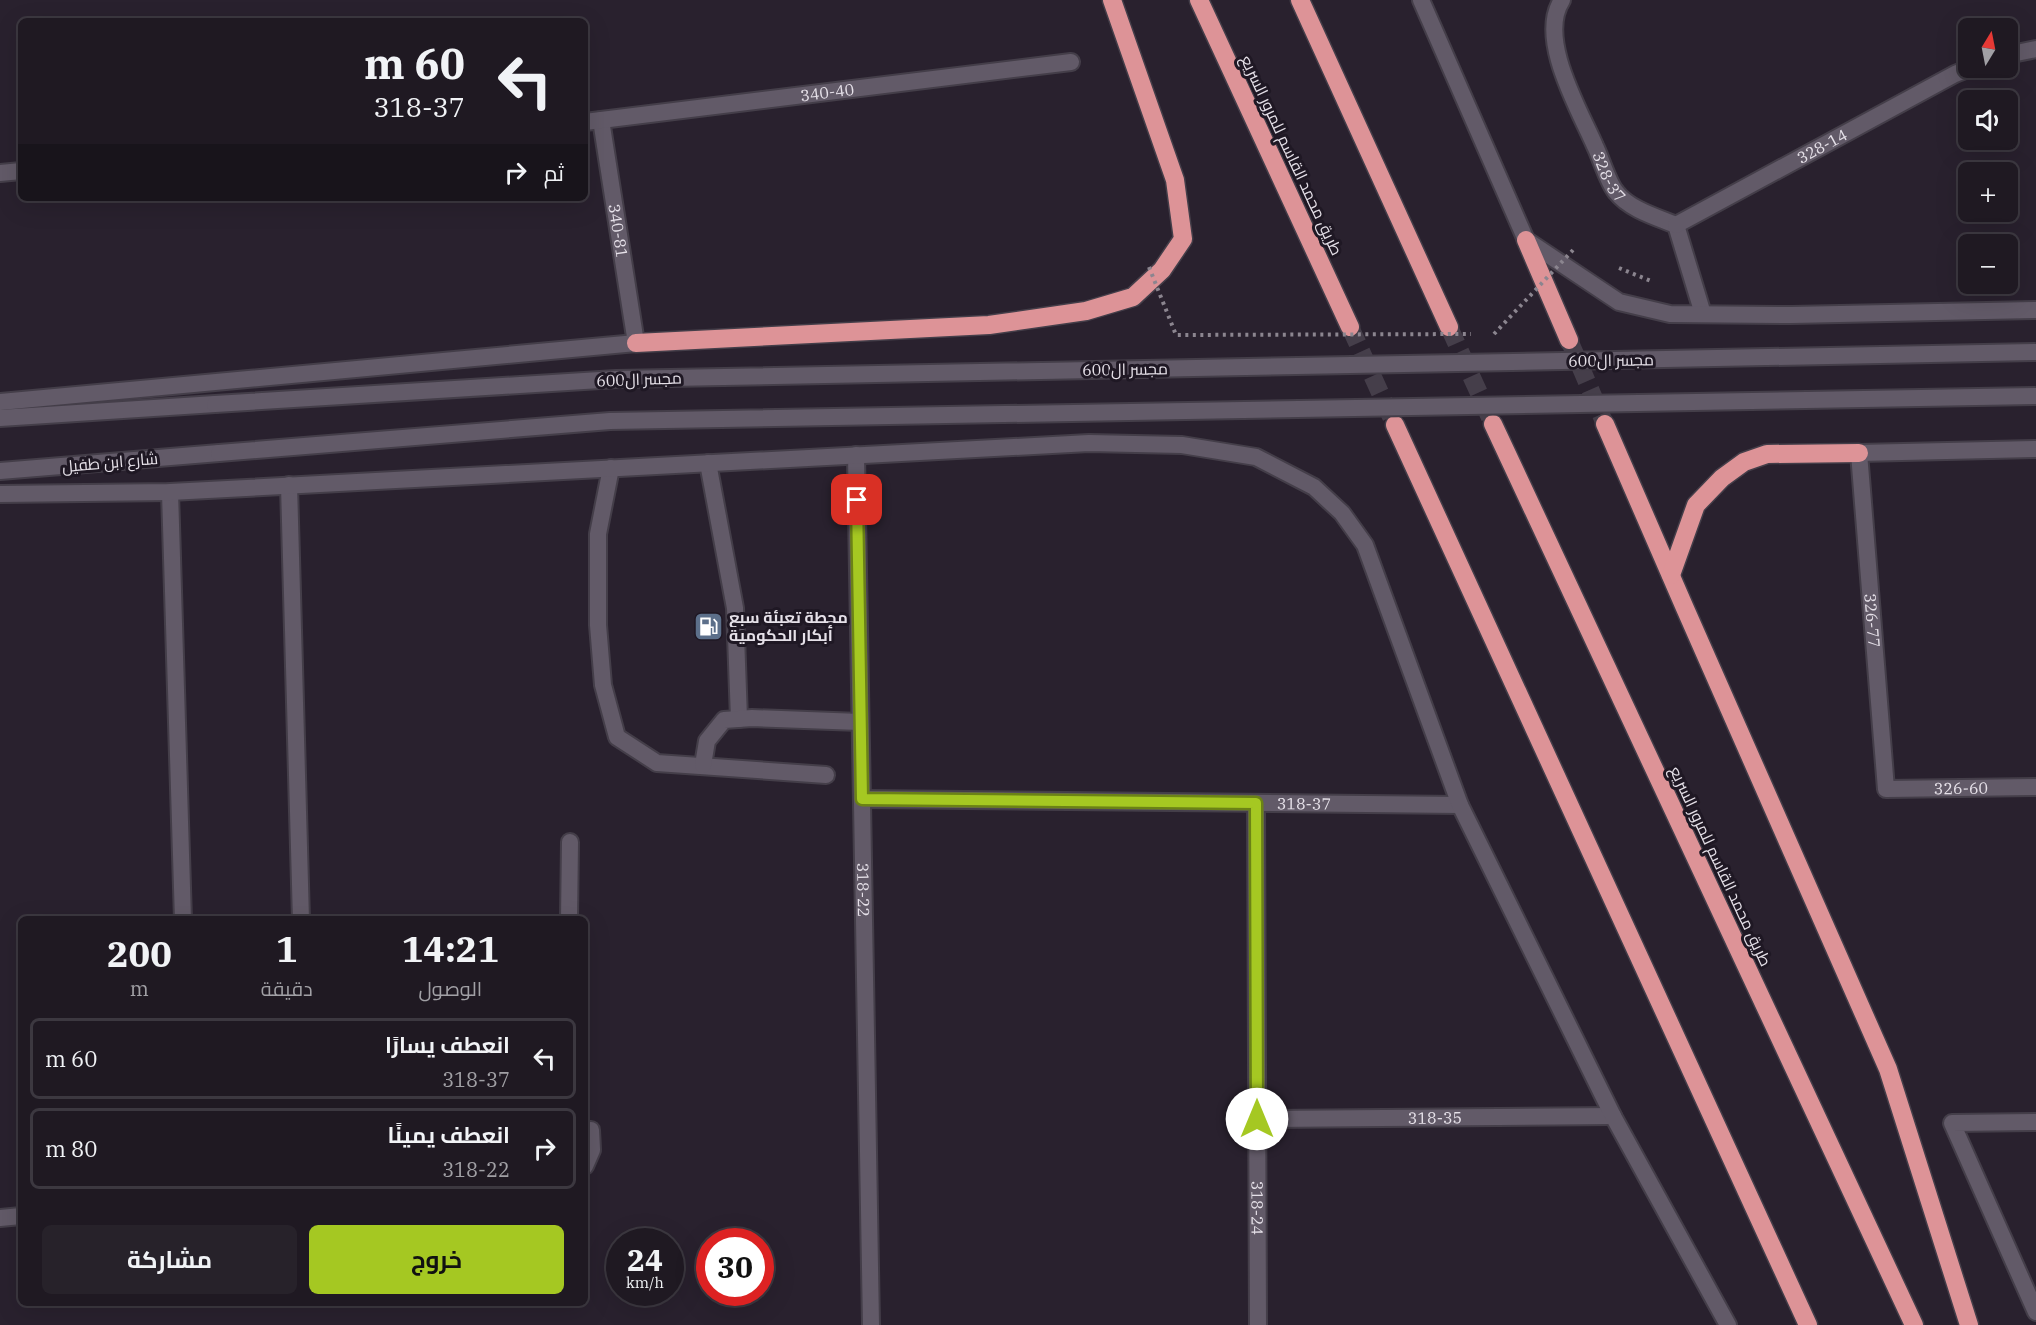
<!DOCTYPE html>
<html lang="ar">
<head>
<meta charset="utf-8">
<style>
  body { margin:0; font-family:"IBM Plex Serif",Cairo,serif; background:#27222a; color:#f1f3f6; direction:rtl; height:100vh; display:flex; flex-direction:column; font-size:22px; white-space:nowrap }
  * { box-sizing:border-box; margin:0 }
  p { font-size:20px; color:#a1a0a5 }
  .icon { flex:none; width:33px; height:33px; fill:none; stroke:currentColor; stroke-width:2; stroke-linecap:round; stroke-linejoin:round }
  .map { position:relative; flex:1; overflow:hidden; direction:ltr }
  .details { position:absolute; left:18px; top:916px; width:570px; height:390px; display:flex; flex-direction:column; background:#1f1922; border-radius:9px; box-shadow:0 6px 24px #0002,0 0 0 2px #3c3840; direction:rtl }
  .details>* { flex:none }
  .banner { position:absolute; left:18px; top:18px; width:570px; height:183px; border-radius:9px; box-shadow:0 6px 24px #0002,0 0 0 2px #3c3840; direction:rtl; background:#1f1922; color:#f1f3f6; overflow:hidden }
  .needle { width:39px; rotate:10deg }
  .tools { position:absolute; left:1958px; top:18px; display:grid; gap:12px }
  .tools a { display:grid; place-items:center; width:60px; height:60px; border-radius:9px; background:#1f1922; box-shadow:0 6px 24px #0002,0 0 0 2px #3c3840; font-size:30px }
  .speed { position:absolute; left:606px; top:1228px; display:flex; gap:12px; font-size:30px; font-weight:700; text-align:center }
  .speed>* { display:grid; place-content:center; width:78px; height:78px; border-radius:50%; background:#1f1922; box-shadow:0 6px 24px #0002,0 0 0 2px #3c3840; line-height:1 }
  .speed small { font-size:15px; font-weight:400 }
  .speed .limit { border:9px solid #d22; background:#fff; color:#111 }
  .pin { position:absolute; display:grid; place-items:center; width:51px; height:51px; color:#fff; margin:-26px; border-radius:12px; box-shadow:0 3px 9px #0006 }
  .me { position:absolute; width:66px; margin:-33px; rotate:0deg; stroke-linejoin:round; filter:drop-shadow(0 0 4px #0008) }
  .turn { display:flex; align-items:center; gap:21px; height:126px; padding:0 24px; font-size:27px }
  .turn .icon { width:78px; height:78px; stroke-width:2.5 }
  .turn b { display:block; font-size:42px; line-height:51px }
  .then { display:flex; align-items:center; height:57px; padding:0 24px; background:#0003; gap:12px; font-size:22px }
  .eta { display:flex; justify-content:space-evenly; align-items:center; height:102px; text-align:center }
  .eta b { font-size:36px; font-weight:700; line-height:42px }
  .primary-button { display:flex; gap:12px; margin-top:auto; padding:12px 24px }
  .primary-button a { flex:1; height:69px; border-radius:9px; background:#a5c822; color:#111; font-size:24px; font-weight:700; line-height:69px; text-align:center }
  .primary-button a+a { background:#27222a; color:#f1f3f6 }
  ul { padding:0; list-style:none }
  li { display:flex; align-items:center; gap:18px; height:81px; margin:0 12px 9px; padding:0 12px; border:3px solid #3c3840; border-radius:9px }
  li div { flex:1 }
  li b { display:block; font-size:22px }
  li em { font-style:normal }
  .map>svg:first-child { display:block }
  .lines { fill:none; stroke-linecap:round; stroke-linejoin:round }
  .motorway-tunnel { stroke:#453e4a; stroke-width:18; stroke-dasharray:18 9; stroke-linecap:butt }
  .service-casing { stroke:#443e49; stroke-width:20 }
  .minor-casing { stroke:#443e49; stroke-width:20 }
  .tertiary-casing { stroke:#443e49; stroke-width:20 }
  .motorway-casing { stroke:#443e49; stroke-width:21 }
  .path { stroke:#8b858f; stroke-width:4; stroke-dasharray:3 4.5; stroke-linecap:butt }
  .service { stroke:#625a68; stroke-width:16 }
  .minor { stroke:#625a68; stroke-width:16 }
  .tertiary { stroke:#625a68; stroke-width:16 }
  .motorway { stroke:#dd9397; stroke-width:18 }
  .tertiary-bridge-casing { stroke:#443e49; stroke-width:20; stroke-linecap:butt }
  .path-bridge { stroke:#8b858f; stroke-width:4; stroke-dasharray:3 4.5; stroke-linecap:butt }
  .tertiary-bridge { stroke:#625a68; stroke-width:16 }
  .route-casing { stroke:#6b8216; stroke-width:15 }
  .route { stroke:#a5c822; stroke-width:10 }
  .labels { text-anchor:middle; stroke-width:6; stroke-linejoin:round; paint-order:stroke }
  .street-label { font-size:16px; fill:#e6e1e9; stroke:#1f1824 }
  .poi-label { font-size:16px; font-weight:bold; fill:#e6e1e9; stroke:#1f1824; text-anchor:start }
</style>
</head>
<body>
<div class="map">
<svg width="2036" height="1325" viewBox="0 0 2036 1325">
  <rect width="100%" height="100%" fill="#29212e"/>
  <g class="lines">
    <!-- motorway-tunnel -->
    <g class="motorway-tunnel">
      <path d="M1350 327 1393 421"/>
      <path d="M1449 327 1493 424"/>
      <path d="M1569 340 1605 424"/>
    </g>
    <defs>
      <g id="service">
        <path d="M708 463 735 608 739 719"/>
        <path d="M611 468 598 534V625L603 685 617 737 657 763 826 775"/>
        <path d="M703 765 707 741 724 720 752 718 860 722"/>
      </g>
      <g id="minor">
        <path id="s1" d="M1562 0C1537 38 1579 109 1595 146 1601 158 1608 183 1616 192 1629 209 1656 217 1676 225L1703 314"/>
        <path d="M2007 55 2036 49"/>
        <path id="s2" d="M601 120 636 343"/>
        <path id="s3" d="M585 122 1071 62"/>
        <path d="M0 173 21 171"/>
        <path id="s4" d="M1676 225 1955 74 1970 68"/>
        <path id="s5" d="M1859 453 1886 789 2036 787"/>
        <path id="s6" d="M856 455 871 1325"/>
        <path d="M289 485 301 920"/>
        <path d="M170 492 183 920"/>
        <path id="s7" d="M862 799 1460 805"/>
        <path id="s8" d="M1256 803 1258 1325"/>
        <path d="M569 920 570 842"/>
        <path id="s9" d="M1258 1119 1613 1116"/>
        <path d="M2036 1122 1952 1123 2036 1312"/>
        <path d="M585 1166 592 1150 591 1130"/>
        <path d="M0 1218 21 1216"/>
      </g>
      <g id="tertiary">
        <path d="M1421 0 1526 240 1619 302 1670 314 1791 315 2036 310"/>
        <path d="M0 402 636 343"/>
        <path d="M0 418 215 404"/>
        <path d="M1859 453 2036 449"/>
        <path d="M0 471 219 453"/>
        <path d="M0 494 170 492 1089 443 1182 445 1256 457 1314 487 1342 513 1365 545 1460 805 1613 1116 1728 1325"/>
      </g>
      <g id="motorway">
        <path d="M1199 0 1350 327"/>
        <path d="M1300 0 1449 327"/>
        <path d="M1526 240 1569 340"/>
        <path d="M636 343 989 325 1086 311 1133 297 1162 270 1183 239 1175 180 1112 0"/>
        <path d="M1493 424 1914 1325"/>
        <path d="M1605 424 1684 606 1888 1069 1969 1325"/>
        <path d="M1395 425 1808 1325"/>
        <path d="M1671 575 1696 505 1722 478 1744 462 1767 454 1859 453"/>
      </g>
    </defs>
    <!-- service casing -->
    <use href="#service" class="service-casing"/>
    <!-- minor casing -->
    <use href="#minor" class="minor-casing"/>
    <!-- tertiary casing -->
    <use href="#tertiary" class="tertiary-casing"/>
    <!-- motorway casing -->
    <use href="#motorway" class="motorway-casing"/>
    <!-- path -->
    <path class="path" d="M1619 268 1651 281"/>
    <!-- service -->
    <use href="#service" class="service"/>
    <!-- minor -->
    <use href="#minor" class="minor"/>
    <!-- tertiary -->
    <use href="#tertiary" class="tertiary"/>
    <!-- motorway -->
    <use href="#motorway" class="motorway"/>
    <defs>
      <g id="tertiary-bridge">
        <path d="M215 404 616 379 2036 352"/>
        <path d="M219 453 610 421 2036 396"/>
      </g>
    </defs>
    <!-- tertiary-bridge casing -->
    <use href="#tertiary-bridge" class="tertiary-bridge-casing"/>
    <!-- path-bridge -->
    <g class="path-bridge">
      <path d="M1149 267 1176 335 1471 334"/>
      <path d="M1494 334 1573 250"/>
    </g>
    <!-- tertiary-bridge -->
    <use href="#tertiary-bridge" class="tertiary-bridge"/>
  </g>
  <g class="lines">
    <defs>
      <path id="route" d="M857 500 862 799 1256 803 1257 1119"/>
    </defs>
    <!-- route casing -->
    <use href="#route" class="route-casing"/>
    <!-- route -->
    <use href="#route" class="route"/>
  </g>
  <!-- icons -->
  <defs>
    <symbol id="fuel-square" viewBox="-11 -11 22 22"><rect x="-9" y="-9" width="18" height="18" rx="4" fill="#5c6f8a" stroke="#1f1824"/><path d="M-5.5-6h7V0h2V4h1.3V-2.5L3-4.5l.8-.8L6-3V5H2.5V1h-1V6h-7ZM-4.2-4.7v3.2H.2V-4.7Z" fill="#fff"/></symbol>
  </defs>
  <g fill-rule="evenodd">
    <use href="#fuel-square" x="692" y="610" width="33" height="33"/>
  </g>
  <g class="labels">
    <!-- street labels -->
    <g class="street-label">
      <text dy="6" stroke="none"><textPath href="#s3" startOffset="244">340-40</textPath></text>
      <text dy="6" stroke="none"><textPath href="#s4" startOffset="166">328-14</textPath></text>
      <text transform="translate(1292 155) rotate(65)" y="6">طريق محمد القاسم للمرور السريع</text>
      <text dy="6" stroke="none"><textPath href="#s1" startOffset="189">328-37</textPath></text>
      <text dy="6" stroke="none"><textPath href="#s2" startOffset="112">340-81</textPath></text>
      <text transform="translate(1611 360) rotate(-1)" y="6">مجسر ال600</text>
      <text transform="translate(1125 369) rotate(-1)" y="6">مجسر ال600</text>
      <text transform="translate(639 379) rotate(-2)" y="6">مجسر ال600</text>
      <text transform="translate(110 462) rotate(-5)" y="6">شارع ابن طفيل</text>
      <text dy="6" stroke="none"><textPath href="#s5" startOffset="168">326-77</textPath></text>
      <text dy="6" stroke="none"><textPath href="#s5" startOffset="412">326-60</textPath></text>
      <text dy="6" stroke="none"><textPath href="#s7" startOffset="442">318-37</textPath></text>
      <text transform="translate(1721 866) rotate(65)" y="6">طريق محمد القاسم للمرور السريع</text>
      <text dy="6" stroke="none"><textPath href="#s6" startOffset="435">318-22</textPath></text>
      <text dy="6" stroke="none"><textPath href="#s9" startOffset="177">318-35</textPath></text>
      <text dy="6" stroke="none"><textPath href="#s8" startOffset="405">318-24</textPath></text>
    </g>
    <!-- poi labels -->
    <g class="poi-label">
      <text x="729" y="623">محطة تعبئة سبع<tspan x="729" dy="18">أبكار الحكومية</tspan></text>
    </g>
  </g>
</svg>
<div class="tools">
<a><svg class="needle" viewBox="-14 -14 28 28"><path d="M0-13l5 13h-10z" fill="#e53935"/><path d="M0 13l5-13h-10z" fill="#a1a0a5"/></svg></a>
<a><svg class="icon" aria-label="sound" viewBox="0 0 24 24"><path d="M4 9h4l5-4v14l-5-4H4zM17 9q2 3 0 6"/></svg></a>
<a>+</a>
<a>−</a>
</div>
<div class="speed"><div>24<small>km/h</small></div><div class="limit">30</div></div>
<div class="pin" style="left:857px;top:500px;background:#d93025"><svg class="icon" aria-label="arrive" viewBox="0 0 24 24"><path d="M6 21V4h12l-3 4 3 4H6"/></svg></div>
<svg class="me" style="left:1257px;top:1119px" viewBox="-20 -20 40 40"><circle r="19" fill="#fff"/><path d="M0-13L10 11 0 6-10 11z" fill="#a5c822"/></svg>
<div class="banner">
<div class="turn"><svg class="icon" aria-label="left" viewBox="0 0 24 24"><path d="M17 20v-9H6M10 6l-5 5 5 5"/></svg><div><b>60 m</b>318-37</div></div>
<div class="then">ثم<svg class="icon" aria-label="right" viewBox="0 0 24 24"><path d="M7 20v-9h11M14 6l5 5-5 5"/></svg></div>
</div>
<section class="details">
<div class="eta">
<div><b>14:21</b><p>الوصول</p></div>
<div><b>1</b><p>دقيقة</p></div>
<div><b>200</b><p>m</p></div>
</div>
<ul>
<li><svg class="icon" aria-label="left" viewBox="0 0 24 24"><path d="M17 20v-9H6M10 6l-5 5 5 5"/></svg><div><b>انعطف يسارًا</b><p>318-37</p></div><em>60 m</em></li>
<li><svg class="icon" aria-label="right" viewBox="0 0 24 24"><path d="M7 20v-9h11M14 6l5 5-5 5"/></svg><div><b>انعطف يمينًا</b><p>318-22</p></div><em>80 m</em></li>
</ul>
<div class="primary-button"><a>خروج</a><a>مشاركة</a></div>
</section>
</div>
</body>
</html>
